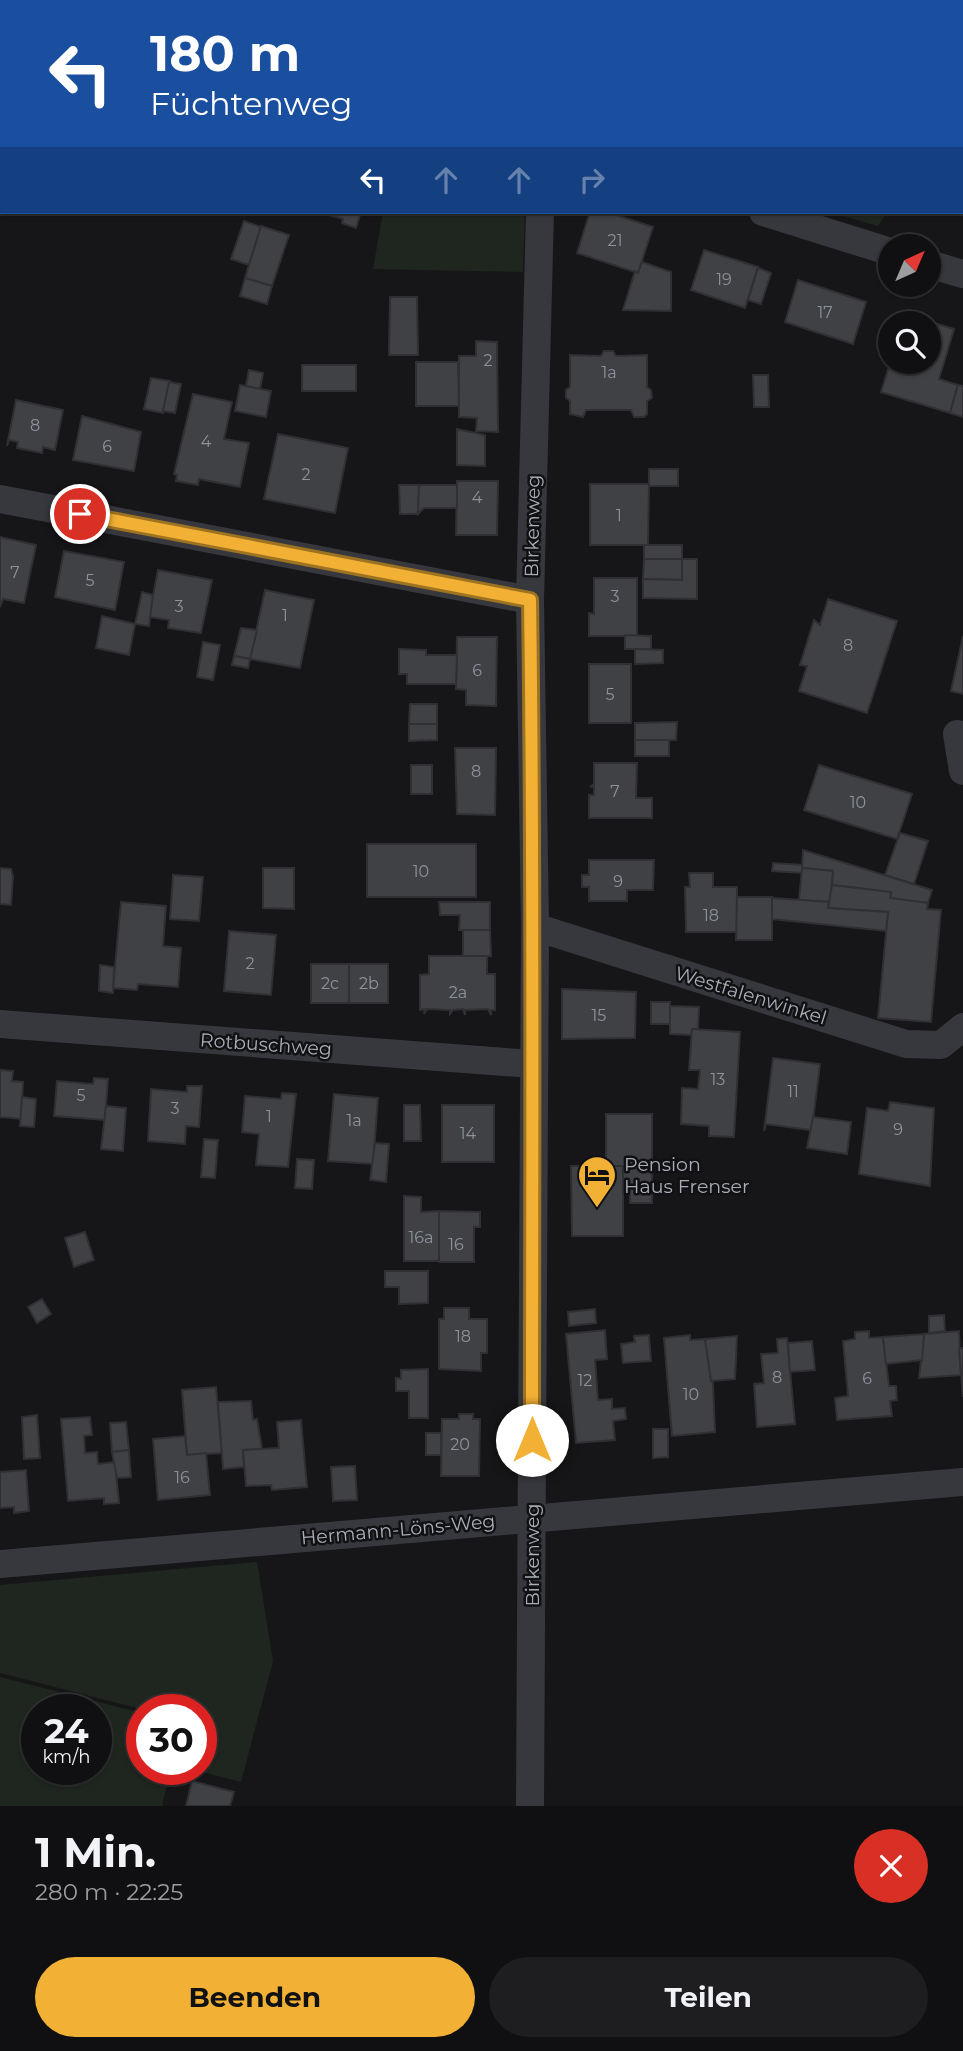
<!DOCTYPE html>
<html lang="de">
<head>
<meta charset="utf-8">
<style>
  body { margin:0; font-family:Montserrat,sans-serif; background:#1e1e20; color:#f1f3f6; height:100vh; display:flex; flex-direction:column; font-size:26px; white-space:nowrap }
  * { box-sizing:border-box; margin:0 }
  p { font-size:23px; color:#9c9d9f }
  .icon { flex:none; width:38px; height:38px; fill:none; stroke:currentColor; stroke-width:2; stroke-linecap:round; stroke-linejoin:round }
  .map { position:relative; height:1806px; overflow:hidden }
  .side { display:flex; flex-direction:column; background:#101012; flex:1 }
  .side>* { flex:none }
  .guide { position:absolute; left:0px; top:0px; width:964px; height:214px; box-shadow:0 2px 5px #0004,0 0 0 2px #303032; background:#1a4fa0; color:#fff; overflow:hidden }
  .needle { width:46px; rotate:44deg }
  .fabs { position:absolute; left:878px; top:234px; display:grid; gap:14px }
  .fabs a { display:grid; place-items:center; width:63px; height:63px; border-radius:50%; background:#101012; box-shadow:0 2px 5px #0004,0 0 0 2px #303032; font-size:35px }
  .speed { position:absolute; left:21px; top:1694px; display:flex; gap:14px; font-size:35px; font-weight:700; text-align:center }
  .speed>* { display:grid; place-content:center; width:91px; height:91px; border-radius:50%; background:#101012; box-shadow:0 2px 5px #0004,0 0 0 2px #303032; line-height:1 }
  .speed small { font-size:18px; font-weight:400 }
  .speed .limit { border:10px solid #d22; background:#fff; color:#111 }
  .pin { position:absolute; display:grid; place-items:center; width:60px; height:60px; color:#fff; margin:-30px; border:4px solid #fff; border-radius:50%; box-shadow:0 2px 7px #0007 }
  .me { position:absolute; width:77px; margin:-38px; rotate:0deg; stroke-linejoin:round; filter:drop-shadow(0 0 5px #0008) }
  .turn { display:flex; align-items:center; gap:24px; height:147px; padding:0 35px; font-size:32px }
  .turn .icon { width:91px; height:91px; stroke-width:2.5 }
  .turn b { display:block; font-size:49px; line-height:60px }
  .lanes { display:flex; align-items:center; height:66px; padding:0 35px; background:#0003; justify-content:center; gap:35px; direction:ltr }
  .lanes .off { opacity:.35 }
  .round { display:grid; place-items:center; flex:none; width:74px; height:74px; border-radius:37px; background:#1e1e20 }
  .overview { display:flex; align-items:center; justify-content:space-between; height:119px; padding:0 35px }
  h1 { font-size:42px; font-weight:700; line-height:52px }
  .button { display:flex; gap:14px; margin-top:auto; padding:14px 35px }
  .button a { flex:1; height:80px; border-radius:42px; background:#f2b134; color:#111; font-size:28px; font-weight:700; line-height:80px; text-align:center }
  .button a+a { background:#1e1e20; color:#f1f3f6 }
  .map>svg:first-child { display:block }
  .green { fill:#1e261f; fill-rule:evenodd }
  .building { fill:#404145; stroke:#303034; stroke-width:2 }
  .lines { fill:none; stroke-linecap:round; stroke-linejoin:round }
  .path { stroke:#3d3f44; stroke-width:4.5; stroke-dasharray:3.5 5; stroke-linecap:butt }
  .street { stroke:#37383d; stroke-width:28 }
  .route-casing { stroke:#9d7322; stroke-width:18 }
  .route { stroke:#f2b134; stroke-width:12 }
  .labels { text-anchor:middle; stroke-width:5; stroke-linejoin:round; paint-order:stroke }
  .number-label { font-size:16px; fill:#8e929b }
  .street-label { font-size:19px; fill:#a8adb8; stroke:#111113 }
  .poi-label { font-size:19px; fill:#a8adb8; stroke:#111113; text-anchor:start }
</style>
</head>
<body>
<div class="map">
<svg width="963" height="1806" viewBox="0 0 963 1806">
  <rect width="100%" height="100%" fill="#161618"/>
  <!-- green -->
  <g class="green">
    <path d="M140 0H963V86L962 2Z"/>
    <path d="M383 212H525L523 272 373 269Z"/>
    <path d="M830 212H887L878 226Z"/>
    <path d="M257 1562 273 1661 241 1782 192 1769H201V1710H145L0 1673V1585Z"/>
    <path d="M0 1677 142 1713V1769H171L162 1806H0ZM37 1710H96V1769H37Z"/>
  </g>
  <!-- building -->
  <g class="building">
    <path d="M0 63H2V119L0 118Z"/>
    <path d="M318 212H361L356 228 342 223 343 219Z"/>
    <path d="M590 212H607L653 227 638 273 577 253Z"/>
    <path d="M244 221 261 227 249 265 231 259Z"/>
    <path d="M261 226 289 235 272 286 245 278Z"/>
    <path d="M704 250 758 267 745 308 691 290Z"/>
    <path d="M642 262 671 272V311L623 310 635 271 638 273Z"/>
    <path d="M758 268 771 273 761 304 748 300Z"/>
    <path d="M245 278 272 286 267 304 240 296Z"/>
    <path d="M798 280 866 302 853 344 785 322Z"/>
    <path d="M390 297H417L418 355H389Z"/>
    <path d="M904 314 954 329 939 379 958 385 950 413 881 392 891 360 929 362V324H893L895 319 902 321Z"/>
    <path d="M476 341 497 342 498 432 476 431 477 418 459 417V356H476Z"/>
    <path d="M604 351H613L616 356 647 355V387L651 390 652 398 647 401V414L644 417H634L631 410H586L583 417 570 414V401L566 398V390L570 387V355L601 356Z"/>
    <path d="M416 362H458L459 406H416Z"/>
    <rect x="302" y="365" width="54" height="26"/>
    <path d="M249 370 263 373 260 389 246 386Z"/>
    <path d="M753 375H768L769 407H754Z"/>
    <path d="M151 378 170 381 163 413 144 409Z"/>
    <path d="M169 382 181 384 175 413 163 411Z"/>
    <path d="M240 385 271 391 266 417 235 411Z"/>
    <path d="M958 385 963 386V417L950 413Z"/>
    <path d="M193 394 232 402 224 439 249 443 240 487 199 479 198 485 176 481 177 475 174 474Z"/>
    <path d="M16 400 63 410 55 450 43 447 42 453 17 448 18 442 9 440 7 446Z"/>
    <path d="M82 416 141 432 134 471 73 460Z"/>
    <path d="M457 429 485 435V466L457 465Z"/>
    <path d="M278 434 348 448 335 513 264 499Z"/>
    <rect x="649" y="469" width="29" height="17"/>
    <path d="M457 481H498L497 535H456Z"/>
    <path d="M590 484H649L648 545H590Z"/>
    <path d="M399 485H419L418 514H400Z"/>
    <path d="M419 485H457V508H424L418 514Z"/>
    <path d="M0 537 36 545 24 603 3 599 0 607Z"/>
    <rect x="644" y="545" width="38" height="14"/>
    <path d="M64 551 124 562 115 610 55 597Z"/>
    <path d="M644 559H682V580L643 579Z"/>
    <path d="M682 559H697V599L643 598V579L682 580Z"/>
    <path d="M158 570 212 580 201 633 168 628 169 620 149 617Z"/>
    <path d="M594 578H637V636H589V613L594 614Z"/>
    <path d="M265 590 314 600 300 668 250 659Z"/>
    <path d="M142 592 153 595 149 626 135 624Z"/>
    <path d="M828 599 897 621 867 713 799 691 807 666 800 665 814 620 820 625Z"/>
    <path d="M102 616 135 624 129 655 96 648Z"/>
    <path d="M241 628 257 630 250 659 234 656Z"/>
    <path d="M625 635 651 636V649H625Z"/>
    <path d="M963 636V694L951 691Z"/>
    <path d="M457 637H497L496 706 466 705V690L456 689Z"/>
    <path d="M203 642 220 645 213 680 197 677Z"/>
    <path d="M399 649 426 650V655H457L456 684H407V674H399Z"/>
    <path d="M635 649 663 650V663L635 664Z"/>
    <path d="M234 656 250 659 248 668 232 665Z"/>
    <rect x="589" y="664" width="42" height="59"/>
    <path d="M410 704H437V724H409Z"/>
    <path d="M677 722 676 740H635V723Z"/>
    <path d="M409 724H437V740L409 741Z"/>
    <rect x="635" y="740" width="34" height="16"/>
    <path d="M455 748H496L495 815 457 814Z"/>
    <path d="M594 763H637L636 798H652V818H589V795H594V786L590 787 594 784Z"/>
    <rect x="411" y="765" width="21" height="29"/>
    <path d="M819 765 912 794 897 839 804 810Z"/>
    <path d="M900 833 928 841 914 884 885 875Z"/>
    <rect x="367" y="844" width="109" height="53"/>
    <path d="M803 850 932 890 928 903 890 898 891 892 832 885 833 871 802 868Z"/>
    <path d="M589 860H654L653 890H627V901H589V887H582V875H589Z"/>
    <path d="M773 863 802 865V873L772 871Z"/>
    <path d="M0 868 11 869 13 876 11 905 0 904Z"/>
    <path d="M263 868H294V909L263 908Z"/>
    <path d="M802 868 833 871 830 902 799 900Z"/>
    <path d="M689 873H713V887H737V932H686L685 887H690Z"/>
    <path d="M173 875 203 877 199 921 170 919Z"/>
    <path d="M832 885 891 892 890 898 928 903 927 909 941 910 931 1022 878 1018 888 912 828 908Z"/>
    <path d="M737 897H772V940H736Z"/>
    <path d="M772 898 829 902 828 908 888 912 886 931 772 919Z"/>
    <path d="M121 902 166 906 163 946 181 948 178 987 138 984 137 990 113 988Z"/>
    <path d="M439 902H490V930H459L460 915H440Z"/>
    <path d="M463 930H490L491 956H463Z"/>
    <path d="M229 931 276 935 271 995 224 991Z"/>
    <path d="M429 956H487V974H495V1010H491V1015L488 1009 465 1010V1015L463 1009 453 1010 450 1014V1010L427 1009 424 1014 425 1009 420 1010V975L429 974Z"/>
    <rect x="311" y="964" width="38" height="39"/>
    <rect x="349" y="964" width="39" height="39"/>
    <path d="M100 965 114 967 113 993 99 991Z"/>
    <path d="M562 989 636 992 635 1038 562 1039Z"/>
    <rect x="651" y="1002" width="19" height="22"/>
    <path d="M670 1006 699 1007 698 1029H692L691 1035 670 1034Z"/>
    <path d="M692 1029 740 1032 734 1137 709 1136V1126L681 1124 682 1088 698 1089 700 1070H689Z"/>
    <path d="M773 1058 820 1064 811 1137 810 1130 766 1124 764 1131Z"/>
    <path d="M0 1070 13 1071 12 1081 23 1082 21 1119 0 1117Z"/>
    <path d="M94 1078 108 1079 105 1120 54 1116 57 1081 93 1084Z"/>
    <path d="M187 1086H202L199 1127 186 1126 185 1144 148 1141 151 1089 187 1092Z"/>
    <path d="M282 1093 296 1094 288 1167 256 1165 259 1134 242 1132 245 1096 281 1099Z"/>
    <path d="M334 1094 378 1098 373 1164 328 1161Z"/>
    <path d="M22 1097 36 1099 34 1127 20 1126Z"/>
    <path d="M890 1102 934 1108 930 1186 859 1174 867 1108 888 1111Z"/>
    <path d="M404 1105H420L421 1141H404Z"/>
    <rect x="442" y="1105" width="52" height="57"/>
    <path d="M106 1106 126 1108 123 1151 101 1149Z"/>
    <path d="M606 1114H652V1203H630V1182H623V1166H606Z"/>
    <path d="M813 1117 851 1122 847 1154 807 1148Z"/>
    <path d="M204 1139 218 1140 215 1178 201 1177Z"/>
    <path d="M375 1143 389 1144 386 1182 370 1180Z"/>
    <path d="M297 1159 314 1160 312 1189 295 1188Z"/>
    <path d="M571 1166H623V1236H572Z"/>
    <path d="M404 1196 421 1197V1212L439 1211V1261H404Z"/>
    <path d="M439 1211 480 1212V1227H474V1262H439Z"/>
    <path d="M85 1232 94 1260 74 1267 65 1238Z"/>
    <path d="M385 1271H428V1303L399 1304V1287H385Z"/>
    <path d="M42 1299 51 1314 37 1323 28 1307Z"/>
    <path d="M444 1308H469V1319H487V1353H481V1371L439 1369V1319H444Z"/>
    <path d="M595 1309 596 1323 569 1326 568 1312Z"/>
    <path d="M944 1315 945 1331 929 1333V1316Z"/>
    <path d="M605 1330 607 1359 595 1360 598 1400 612 1399V1409L625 1408 626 1419 613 1421 615 1440 576 1443 566 1334Z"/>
    <path d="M869 1331V1338L883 1337 889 1386H896L897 1400 890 1401 892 1416 837 1420 835 1398 848 1396 843 1341 855 1339V1332Z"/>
    <path d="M959 1331 961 1375 919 1378 924 1334Z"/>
    <path d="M924 1334 922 1360 886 1364 883 1337Z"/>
    <path d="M649 1335 651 1361 623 1363 621 1344 635 1342 634 1336Z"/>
    <path d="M690 1335V1340L705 1339 713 1384 715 1432 672 1436 664 1338Z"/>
    <path d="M737 1336 735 1379 711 1381 705 1339Z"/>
    <path d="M787 1338 795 1424 757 1427 754 1384 764 1383 761 1354 778 1353 777 1339Z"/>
    <path d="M812 1341 815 1370 790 1372 788 1343Z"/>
    <path d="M960 1348H963V1397L959 1349Z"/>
    <path d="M428 1369V1418H409V1391H396V1378L401 1379V1370Z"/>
    <path d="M216 1387 222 1453 187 1455 182 1390Z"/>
    <path d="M251 1401 253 1420 257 1419 262 1449 243 1450 244 1467 223 1469 218 1402Z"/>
    <path d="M459 1414H473V1419H480L479 1476H441L442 1419H459Z"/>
    <path d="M37 1415 40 1458 24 1459 22 1417Z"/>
    <path d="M90 1417 92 1435 84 1436 85 1453 97 1452 98 1464 115 1462 119 1503 104 1504V1498L68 1501 61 1419Z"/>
    <path d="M301 1420 307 1487 272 1490 271 1485 246 1486 243 1450 279 1448 277 1422Z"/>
    <path d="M126 1422 129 1450 112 1452 110 1423Z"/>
    <path d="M653 1429H668V1457L653 1458Z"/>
    <rect x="426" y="1433" width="15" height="22"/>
    <path d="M185 1436 187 1455 206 1453 210 1495 158 1500 153 1439Z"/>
    <path d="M129 1450 131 1477 117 1478 112 1452Z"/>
    <path d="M355 1466 357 1500 333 1501 331 1467Z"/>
    <path d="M26 1470 29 1511 14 1513V1507L0 1508V1472Z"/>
    <path d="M192 1781 234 1792 230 1806H186Z"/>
  </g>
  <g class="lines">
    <!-- path -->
    <g class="path">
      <path d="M669 0 670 2"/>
      <path d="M962 123H963"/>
    </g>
    <!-- street -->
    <g class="street">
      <path d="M73 0 78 2"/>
      <path d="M763 212 891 252"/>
      <path d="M929 264 963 274"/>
      <path d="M0 499 530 600"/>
      <path d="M957 734 963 771"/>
      <path d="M535 927 906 1044 941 1045 963 1027"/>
      <path d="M0 1024 532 1064"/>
      <path d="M0 1564 963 1482"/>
      <path d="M530 1806 535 927 530 600 540 212"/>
    </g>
  </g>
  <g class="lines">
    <defs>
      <path id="route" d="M80 514 530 600C534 880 532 1160 532 1440"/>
    </defs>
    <!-- route casing -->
    <use href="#route" class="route-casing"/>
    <!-- route -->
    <use href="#route" class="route"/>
  </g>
  <!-- icons -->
  <defs>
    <symbol id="hotel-pin" viewBox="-11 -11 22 30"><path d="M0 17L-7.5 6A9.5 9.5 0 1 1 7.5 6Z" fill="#f2b134" stroke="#111113"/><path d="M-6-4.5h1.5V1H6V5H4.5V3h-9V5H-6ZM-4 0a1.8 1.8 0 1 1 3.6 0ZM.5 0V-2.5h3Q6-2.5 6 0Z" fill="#111"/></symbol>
  </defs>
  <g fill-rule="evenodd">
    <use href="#hotel-pin" x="575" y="1153" width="44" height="60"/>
  </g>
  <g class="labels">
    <!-- number labels -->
    <g class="number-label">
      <text x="615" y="246">21</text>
      <text x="724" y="285">19</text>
      <text x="825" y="318">17</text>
      <text x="488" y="366">2</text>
      <text x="609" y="378">1a</text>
      <text x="35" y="431">8</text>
      <text x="206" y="447">4</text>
      <text x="107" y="452">6</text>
      <text x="306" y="480">2</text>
      <text x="477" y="503">4</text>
      <text x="619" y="521">1</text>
      <text x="15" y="578">7</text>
      <text x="90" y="586">5</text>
      <text x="615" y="602">3</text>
      <text x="179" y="612">3</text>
      <text x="285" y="621">1</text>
      <text x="848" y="651">8</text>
      <text x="477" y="676">6</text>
      <text x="610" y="700">5</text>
      <text x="476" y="777">8</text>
      <text x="615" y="797">7</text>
      <text x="858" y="808">10</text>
      <text x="421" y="877">10</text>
      <text x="618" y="887">9</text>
      <text x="711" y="921">18</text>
      <text x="250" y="969">2</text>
      <text x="330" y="989">2c</text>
      <text x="369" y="989">2b</text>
      <text x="458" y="998">2a</text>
      <text x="599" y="1021">15</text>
      <text x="718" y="1085">13</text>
      <text x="793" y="1097">11</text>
      <text x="81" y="1101">5</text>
      <text x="175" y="1114">3</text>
      <text x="269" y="1122">1</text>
      <text x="354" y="1126">1a</text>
      <text x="898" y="1135">9</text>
      <text x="468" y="1139">14</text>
      <text x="421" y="1243">16a</text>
      <text x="456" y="1250">16</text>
      <text x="463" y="1342">18</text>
      <text x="777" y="1383">8</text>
      <text x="867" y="1384">6</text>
      <text x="585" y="1386">12</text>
      <text x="691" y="1400">10</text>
      <text x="460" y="1450">20</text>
      <text x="182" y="1483">16</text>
    </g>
    <!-- street labels -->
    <g class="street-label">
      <text transform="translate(532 526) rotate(-89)" y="7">Birkenweg</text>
      <text transform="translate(751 995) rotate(17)" y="7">Westfalenwinkel</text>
      <text transform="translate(266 1044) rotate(4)" y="7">Rotbuschweg</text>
      <text transform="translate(398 1529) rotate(-5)" y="7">Hermann-Löns-Weg</text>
      <text transform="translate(532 1555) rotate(-90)" y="7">Birkenweg</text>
    </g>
    <!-- poi labels -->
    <g class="poi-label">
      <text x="624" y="1171">Pension<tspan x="624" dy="22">Haus Frenser</tspan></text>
    </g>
  </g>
</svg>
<div class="fabs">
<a><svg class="needle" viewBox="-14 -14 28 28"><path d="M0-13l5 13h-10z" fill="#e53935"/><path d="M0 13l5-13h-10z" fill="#9c9d9f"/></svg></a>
<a><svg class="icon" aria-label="search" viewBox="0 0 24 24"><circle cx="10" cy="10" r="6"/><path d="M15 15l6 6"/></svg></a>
</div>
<div class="speed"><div>24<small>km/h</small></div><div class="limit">30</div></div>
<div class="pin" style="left:80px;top:514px;background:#d93025"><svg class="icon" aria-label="arrive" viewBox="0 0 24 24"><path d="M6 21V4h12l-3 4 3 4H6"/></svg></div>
<svg class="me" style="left:532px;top:1440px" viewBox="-20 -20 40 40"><circle r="19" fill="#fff"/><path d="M0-13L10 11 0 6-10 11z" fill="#f2b134"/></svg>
<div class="guide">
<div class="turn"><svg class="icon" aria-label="left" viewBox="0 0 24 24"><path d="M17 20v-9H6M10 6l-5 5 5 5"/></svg><div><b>180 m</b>Füchtenweg</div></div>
<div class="lanes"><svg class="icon" aria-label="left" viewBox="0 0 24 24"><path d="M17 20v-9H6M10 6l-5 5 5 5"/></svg><svg class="icon off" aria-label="ahead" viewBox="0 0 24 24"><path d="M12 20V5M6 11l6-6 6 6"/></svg><svg class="icon off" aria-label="ahead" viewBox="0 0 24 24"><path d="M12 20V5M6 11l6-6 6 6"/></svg><svg class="icon off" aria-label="right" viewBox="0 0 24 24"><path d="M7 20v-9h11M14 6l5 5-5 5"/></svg></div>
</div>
</div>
<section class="side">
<div class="overview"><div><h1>1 Min.</h1><p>280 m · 22:25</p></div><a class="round" style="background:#d93025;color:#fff"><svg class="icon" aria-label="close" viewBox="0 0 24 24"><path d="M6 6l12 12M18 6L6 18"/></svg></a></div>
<div class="button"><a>Beenden</a><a>Teilen</a></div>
</section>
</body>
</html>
